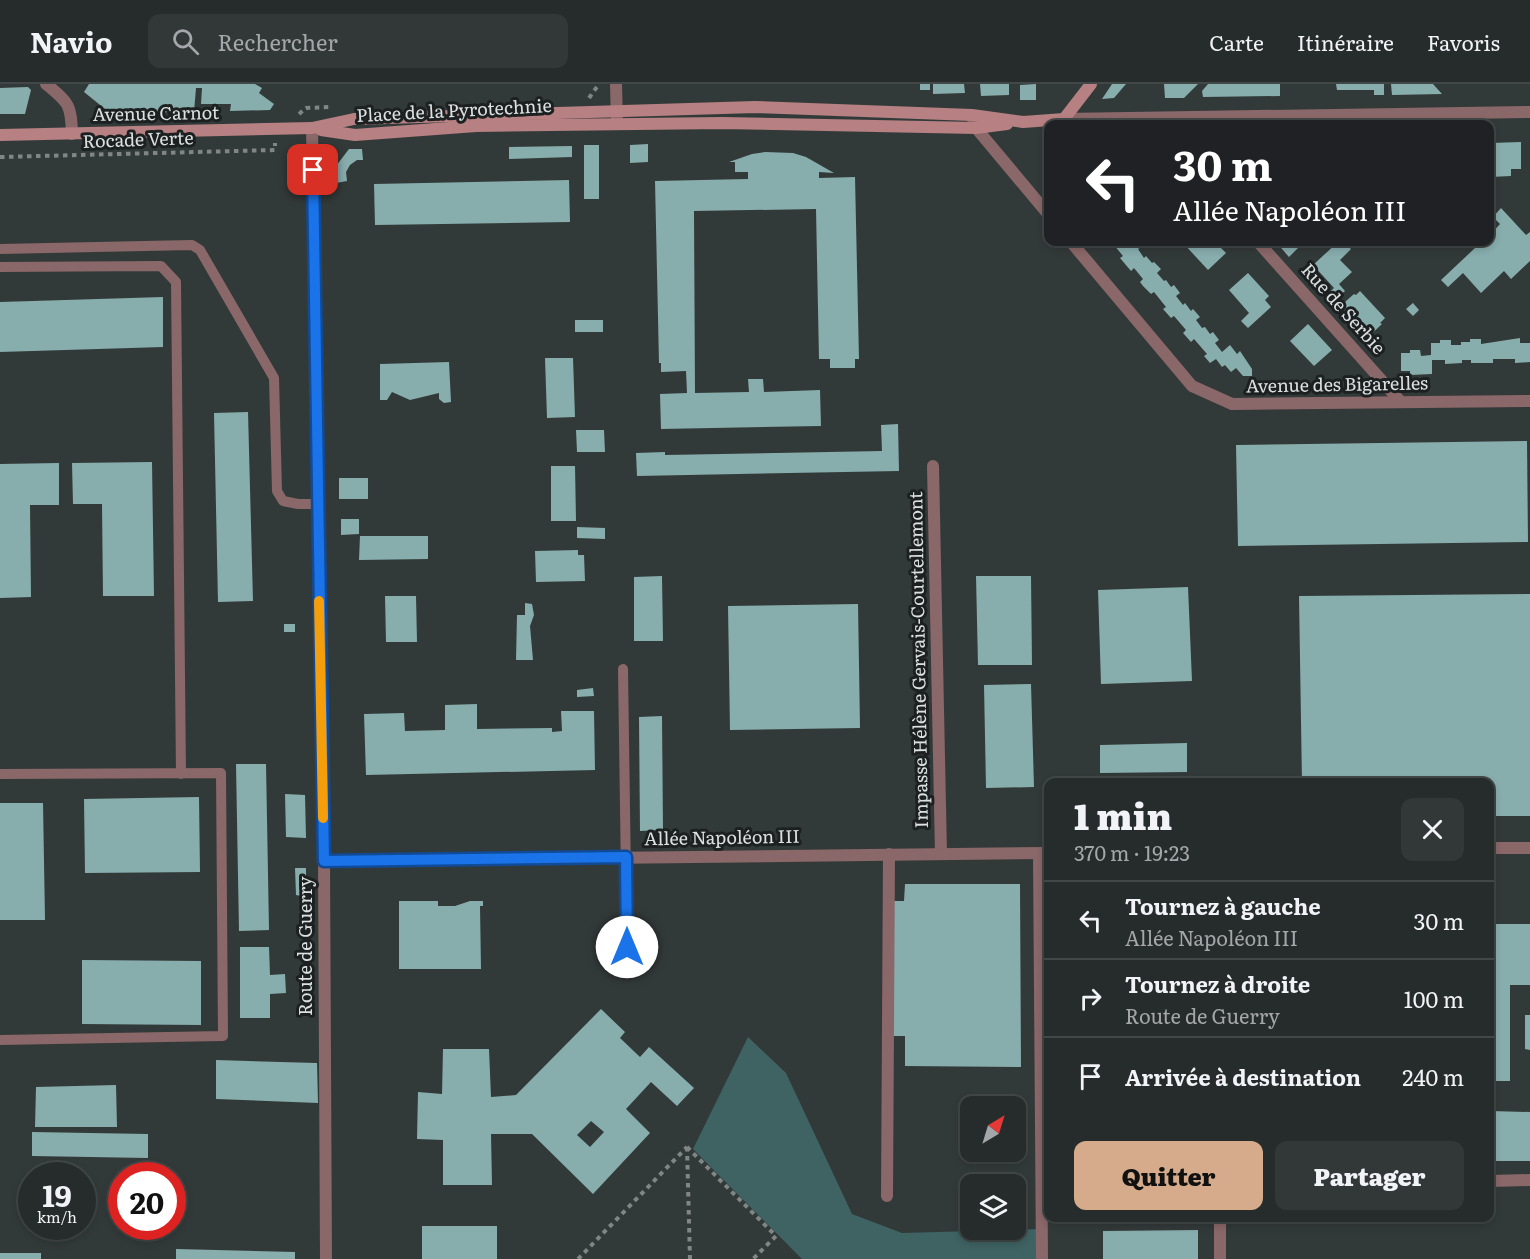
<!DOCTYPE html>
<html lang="fr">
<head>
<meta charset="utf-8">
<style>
  body { margin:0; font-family:Literata,serif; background:#323837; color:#f1f3f6; height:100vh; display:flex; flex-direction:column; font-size:22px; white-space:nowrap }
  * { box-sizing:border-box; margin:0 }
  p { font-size:20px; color:#a4a7a9 }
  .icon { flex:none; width:33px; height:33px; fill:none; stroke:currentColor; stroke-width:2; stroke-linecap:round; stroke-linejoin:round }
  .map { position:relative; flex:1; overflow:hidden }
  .drawer { position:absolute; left:1044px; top:694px; width:450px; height:444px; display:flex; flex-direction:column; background:#262c2b; border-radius:12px; box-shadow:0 3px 9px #0003,0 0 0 2px #424847 }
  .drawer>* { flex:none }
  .top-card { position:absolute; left:1044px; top:36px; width:450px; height:126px; border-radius:12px; box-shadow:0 3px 9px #0003,0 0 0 2px #424847; background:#202124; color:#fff; overflow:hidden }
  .needle { width:39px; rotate:38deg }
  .tools { position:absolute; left:960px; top:1012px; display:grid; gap:12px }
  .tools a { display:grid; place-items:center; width:66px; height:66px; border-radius:12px; background:#262c2b; box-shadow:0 3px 9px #0003,0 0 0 2px #424847; font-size:30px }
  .speed { position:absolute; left:18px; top:1078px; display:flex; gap:12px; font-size:30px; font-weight:700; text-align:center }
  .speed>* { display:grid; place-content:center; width:78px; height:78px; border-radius:50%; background:#262c2b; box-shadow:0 3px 9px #0003,0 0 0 2px #424847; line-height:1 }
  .speed small { font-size:15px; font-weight:400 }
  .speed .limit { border:9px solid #d22; background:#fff; color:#111 }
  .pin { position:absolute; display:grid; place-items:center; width:51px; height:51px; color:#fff; margin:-26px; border-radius:12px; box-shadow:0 3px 9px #0006 }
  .me { position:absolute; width:66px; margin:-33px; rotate:0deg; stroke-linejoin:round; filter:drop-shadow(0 0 4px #0008) }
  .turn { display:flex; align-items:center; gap:21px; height:126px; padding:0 30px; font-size:27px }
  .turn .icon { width:78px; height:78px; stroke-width:2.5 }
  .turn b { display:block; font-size:42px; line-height:51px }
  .round { display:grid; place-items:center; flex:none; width:63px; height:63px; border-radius:12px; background:#323837 }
  .head { display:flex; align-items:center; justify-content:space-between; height:102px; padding:0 30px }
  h1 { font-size:36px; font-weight:800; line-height:45px }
  .button { display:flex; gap:12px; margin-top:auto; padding:12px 30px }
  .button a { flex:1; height:69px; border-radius:12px; background:#d6ab8b; color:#111; font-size:24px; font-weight:800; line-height:69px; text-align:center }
  .button a+a { background:#323837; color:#f1f3f6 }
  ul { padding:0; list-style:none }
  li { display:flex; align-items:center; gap:18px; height:78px; padding:0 30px; border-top:2px solid #424847 }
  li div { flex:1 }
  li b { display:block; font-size:22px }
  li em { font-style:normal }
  header { display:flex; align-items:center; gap:36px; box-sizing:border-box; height:84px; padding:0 30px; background:#262c2b; border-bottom:2px solid #424847 }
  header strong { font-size:28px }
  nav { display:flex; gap:33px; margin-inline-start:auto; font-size:21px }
  .search { width:420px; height:54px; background:#323837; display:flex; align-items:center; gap:15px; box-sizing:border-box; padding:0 21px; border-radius:12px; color:#a4a7a9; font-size:22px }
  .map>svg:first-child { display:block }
  .green { fill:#3f6262 }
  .building { fill:#88adad; fill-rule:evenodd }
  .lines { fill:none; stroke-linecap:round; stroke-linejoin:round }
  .path { stroke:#808686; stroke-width:4; stroke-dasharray:4.5 4.5; stroke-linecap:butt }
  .lane { stroke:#8a6768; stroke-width:10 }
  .street { stroke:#8a6768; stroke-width:12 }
  .secondary { stroke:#b78082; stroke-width:12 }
  .route-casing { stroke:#114b97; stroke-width:15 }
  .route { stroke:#1a73e8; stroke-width:10 }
  .slow { stroke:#f59e0b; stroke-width:10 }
  .labels { text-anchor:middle; stroke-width:6; stroke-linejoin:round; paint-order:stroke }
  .street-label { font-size:18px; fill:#dbe0e0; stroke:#1c2020 }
</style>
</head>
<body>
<header>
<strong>Navio</strong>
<div class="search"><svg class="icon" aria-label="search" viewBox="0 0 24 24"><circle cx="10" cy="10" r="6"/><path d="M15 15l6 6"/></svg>Rechercher</div>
<nav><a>Carte</a><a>Itinéraire</a><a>Favoris</a></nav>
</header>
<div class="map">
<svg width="1530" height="1175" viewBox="0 0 1530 1175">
  <rect width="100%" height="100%" fill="#323a39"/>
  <!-- green -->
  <path class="green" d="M748 953 786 989 852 1130 902 1149 1041 1145 1042 1175H802L693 1065Z"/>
  <!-- building -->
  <g class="building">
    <path d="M89 0H255L262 4 259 9 274 20 270 26 230 27 231 20H201L202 4H196L194 28 110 29 84 8Z"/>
    <rect x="920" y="0" width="10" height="6"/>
    <path d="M933 0H964L965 9 933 10Z"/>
    <path d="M980 0H1009V11L981 12Z"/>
    <path d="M1036 0V16H1020V1Z"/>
    <path d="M1112 0H1126L1114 14 1102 15Z"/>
    <path d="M1164 0H1198L1184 14H1165Z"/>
    <path d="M1208 0H1280V12L1203 13 1202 7Z"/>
    <path d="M1336 0H1384V11H1374V6H1337Z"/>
    <path d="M1391 0H1433L1442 10 1392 11Z"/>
    <path d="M28 3 31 6 25 30H0V4Z"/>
    <path d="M1521 58V85H1511V92L1490 93V59Z"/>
    <path d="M648 60V78L630 79V61Z"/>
    <rect x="584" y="61" width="15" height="54"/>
    <path d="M572 62V73L509 75V63Z"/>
    <path d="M349 65H362L363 76H357L350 81 346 88 347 97 336 99V82Z"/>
    <path d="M765 68 793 69 806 73 834 89 819 88V94L855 93 859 275H855V284H830V275H819L816 125 694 127 695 309 749 308 748 295H763L764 308 820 306 821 342 661 345 660 310 687 309 686 287 661 288V279H659L655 97 748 95V88H735V78H729L752 70Z"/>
    <path d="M569 96 570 138 375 141 374 100Z"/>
    <path d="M1501 124 1526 151 1530 148V177L1511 195 1504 187 1481 209 1463 189 1448 203 1441 196 1475 164 1469 158H1490V151L1500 140 1493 133Z"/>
    <path d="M1106 158H1138L1142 162 1138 165 1144 174 1146 172 1152 179 1154 178 1161 185 1157 189 1164 197 1166 196 1171 203 1174 201 1180 209 1176 212 1183 221 1185 219 1191 227 1193 225 1200 233 1196 236 1202 244 1205 243 1210 250 1213 248 1219 256 1215 259 1222 268 1230 261 1237 270 1240 267 1252 285V292H1243L1236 284 1231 288 1225 281 1222 283 1216 275 1210 279 1204 272 1207 270 1194 255 1191 258 1183 249 1186 246 1174 232 1171 234 1163 225 1166 223 1154 208 1151 210 1143 202 1140 198 1143 195 1134 184 1131 187 1120 174 1123 172 1114 161 1111 163Z"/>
    <path d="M1186 158H1215L1226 169 1208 186 1184 160Z"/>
    <path d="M1276 158H1300L1302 160 1289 173Z"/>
    <path d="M1338 158H1344L1351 165 1340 176 1352 188 1339 200 1345 207 1332 219 1325 212 1334 204 1313 181Z"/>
    <path d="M1248 189 1269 212 1265 216 1271 223 1248 244 1241 237 1249 229 1229 206Z"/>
    <path d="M1360 207 1385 234 1380 239 1382 240 1365 256 1337 225 1354 210 1356 211Z"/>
    <path d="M163 213V263L0 268V218Z"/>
    <path d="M1413 219 1419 226 1413 232 1406 225Z"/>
    <rect x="575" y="236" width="28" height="12"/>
    <path d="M1308 240 1332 266 1314 282 1290 257Z"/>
    <path d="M1520 254V259H1530V278L1515 279V275H1493V279H1471V276H1462V279L1445 280V276H1432V290L1410 291V287H1401V269H1410V266H1420L1421 272 1431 271V259H1440V256H1451V261H1461V258H1470V255H1481V260Z"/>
    <path d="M545 274H573L575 333 547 334Z"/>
    <path d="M449 278 451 318 444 319 439 315V309L410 316 392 308 387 316H380V280Z"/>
    <path d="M248 328 253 517 218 518 214 329Z"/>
    <path d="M898 340 899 387 637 392 636 369 665 368V371L882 367 881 341Z"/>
    <path d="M576 346H604L605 368H577Z"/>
    <path d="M1527 357 1528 458 1238 462 1236 361Z"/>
    <path d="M152 378 154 512H103L102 420H73L72 379Z"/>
    <path d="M59 379V421H30L31 513 0 514V380Z"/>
    <path d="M551 382H575L576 437H551Z"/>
    <rect x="339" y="394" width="29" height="21"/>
    <path d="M341 435H359V450L341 451Z"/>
    <path d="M577 443 605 444V455L577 454Z"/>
    <path d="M360 452H428V475L359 476Z"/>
    <path d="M578 466V471H584L585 497 536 498 535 467Z"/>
    <path d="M662 492 663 557H634V493Z"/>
    <path d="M976 492H1031L1032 581H978Z"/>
    <path d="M1188 503 1192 597 1101 600 1098 506Z"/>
    <path d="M1530 510V732H1490V699H1302L1299 512Z"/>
    <path d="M385 512H416L417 558H386Z"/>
    <path d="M525 519 532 520 534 531 530 542 533 576H516L517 531H525Z"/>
    <path d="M858 520 860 644 730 646 728 522Z"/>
    <rect x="284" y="540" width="11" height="8"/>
    <path d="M1031 600 1034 703 986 704 984 601Z"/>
    <path d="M593 604 594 612 577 613V606Z"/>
    <path d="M477 620V645L552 644V648L562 647 561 627H594L595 686 366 691 364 630 404 629 405 647 445 646V621Z"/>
    <path d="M662 632 663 746 640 747 639 633Z"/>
    <path d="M1187 659V688L1100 689V661Z"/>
    <path d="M236 680H266L269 846 239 847Z"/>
    <path d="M285 710 305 711 306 754 286 753Z"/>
    <path d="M199 713 200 788 85 789 84 715Z"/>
    <path d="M0 719H43L45 836H0Z"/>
    <path d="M295 784H306V813L296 811Z"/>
    <path d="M905 800H1020L1021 983 905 982V952H890V817H904Z"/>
    <path d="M399 817H438V822H455L470 817H483V822H480L481 885H399Z"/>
    <path d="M1490 840H1530V901H1510V997H1490Z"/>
    <path d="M240 863H269L270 891 285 890 286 909 270 910V934H240Z"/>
    <path d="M82 876 201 877V941L82 940Z"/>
    <path d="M601 925 625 948 620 954 640 973 649 963 694 1004 677 1022 651 998 626 1025 650 1049 593 1110 532 1050H491L492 1101H443V1056L417 1055 418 1008 442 1010 443 965H489L491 1013 516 1011ZM591 1037 604 1048 590 1063 577 1051Z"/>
    <path d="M1525 931H1530V966L1525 965Z"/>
    <path d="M216 976 317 979 318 1019 216 1015Z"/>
    <path d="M116 1001 117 1043H35L36 1003Z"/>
    <path d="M1490 1027 1530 1028V1077H1490Z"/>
    <path d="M32 1048 148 1050V1074L32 1072Z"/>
    <rect x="422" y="1142" width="75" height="33"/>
    <path d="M1198 1146V1175H1103V1147Z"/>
    <path d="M176 1165 295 1168V1175H176Z"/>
    <rect x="0" y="1169" width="41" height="6"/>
  </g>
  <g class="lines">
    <!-- path -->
    <g class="path">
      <path d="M589 14 599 0"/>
      <path d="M299 30 306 24 331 23"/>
      <path d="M0 73 275 66V59"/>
      <path d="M687 1063 776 1152 753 1175"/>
      <path d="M687 1063 690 1175"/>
      <path d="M578 1175 687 1063"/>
    </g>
    <!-- lane -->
    <g class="lane">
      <path d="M0 165 192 161 200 166 274 294 277 407 283 417 298 420H317"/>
      <path d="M0 183 161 182 176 198 181 690"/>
      <path d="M623 585 627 863"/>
      <path d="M0 690 221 689 223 952 0 956"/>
    </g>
    <!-- street -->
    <g class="street">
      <path d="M46 0C69 19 71 20 72 50"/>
      <path d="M616 0 617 38"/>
      <path d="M973 35 976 44 1048 130"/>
      <path d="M1064 35 1530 28"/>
      <path d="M312 44 324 777 326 1175"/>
      <path d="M1071 158 1192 302 1232 320 1530 317"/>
      <path d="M1258 158 1400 317"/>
      <path d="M933 382 941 770"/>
      <path d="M1490 764H1530"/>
      <path d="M1039 770 1042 1175"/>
      <path d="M324 777 1048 769"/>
      <path d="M1490 1097 1530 1096"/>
      <path d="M887 1112 889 770"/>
      <path d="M1220 1134V1175"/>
    </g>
    <!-- secondary -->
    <g class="secondary">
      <path d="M321 46 355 51 476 42 722 39 976 44 1007 40"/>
      <path d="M0 51 312 44 354 35 755 23 972 31 1023 38 1064 35 1091 0"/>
    </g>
  </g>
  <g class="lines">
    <defs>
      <path id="route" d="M313 86 324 777 626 773 627 863"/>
    </defs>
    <!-- route casing -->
    <use href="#route" class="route-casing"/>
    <!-- route -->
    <use href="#route" class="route"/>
    <!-- slow -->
    <path class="slow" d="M319 517 323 734"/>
  </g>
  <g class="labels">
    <!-- street labels -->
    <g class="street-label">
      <text transform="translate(454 27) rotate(-3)" y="6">Place de la Pyrotechnie</text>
      <text transform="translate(156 30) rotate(-1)" y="6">Avenue Carnot</text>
      <text transform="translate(138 56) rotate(-2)" y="6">Rocade Verte</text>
      <text transform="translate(1343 225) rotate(48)" y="6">Rue de Serbie</text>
      <text transform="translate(1337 301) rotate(-1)" y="6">Avenue des Bigarelles</text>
      <text transform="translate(919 576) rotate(-91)" y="6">Impasse Hélène Gervais-Courtellemont</text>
      <text transform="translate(722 754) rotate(-1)" y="6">Allée Napoléon III</text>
      <text transform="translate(306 862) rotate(-90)" y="6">Route de Guerry</text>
    </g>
  </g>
</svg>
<div class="tools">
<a><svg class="needle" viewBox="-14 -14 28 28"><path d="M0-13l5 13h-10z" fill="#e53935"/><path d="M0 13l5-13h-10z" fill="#a4a7a9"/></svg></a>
<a><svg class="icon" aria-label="layers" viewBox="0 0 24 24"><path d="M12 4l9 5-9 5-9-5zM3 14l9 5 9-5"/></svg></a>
</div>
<div class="speed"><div>19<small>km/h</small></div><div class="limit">20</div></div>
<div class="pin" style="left:313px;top:86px;background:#d93025"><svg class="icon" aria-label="arrive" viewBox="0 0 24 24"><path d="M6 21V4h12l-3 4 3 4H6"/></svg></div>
<svg class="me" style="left:627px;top:863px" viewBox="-20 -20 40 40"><circle r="19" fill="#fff"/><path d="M0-13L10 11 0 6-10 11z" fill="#1a73e8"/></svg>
<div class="top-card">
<div class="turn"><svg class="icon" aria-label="left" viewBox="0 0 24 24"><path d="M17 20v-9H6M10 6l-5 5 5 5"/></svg><div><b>30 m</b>Allée Napoléon III</div></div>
</div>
<section class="drawer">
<div class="head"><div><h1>1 min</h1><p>370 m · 19:23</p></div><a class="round"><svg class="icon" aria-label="close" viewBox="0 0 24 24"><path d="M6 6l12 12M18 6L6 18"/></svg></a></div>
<ul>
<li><svg class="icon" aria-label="left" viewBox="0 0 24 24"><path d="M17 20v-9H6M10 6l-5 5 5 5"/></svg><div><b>Tournez à gauche</b><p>Allée Napoléon III</p></div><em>30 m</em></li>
<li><svg class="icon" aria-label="right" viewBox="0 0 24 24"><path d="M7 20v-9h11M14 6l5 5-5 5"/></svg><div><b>Tournez à droite</b><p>Route de Guerry</p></div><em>100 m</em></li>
<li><svg class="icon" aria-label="arrive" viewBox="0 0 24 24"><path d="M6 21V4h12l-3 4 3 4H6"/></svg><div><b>Arrivée à destination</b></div><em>240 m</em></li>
</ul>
<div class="button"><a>Quitter</a><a>Partager</a></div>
</section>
</div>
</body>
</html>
